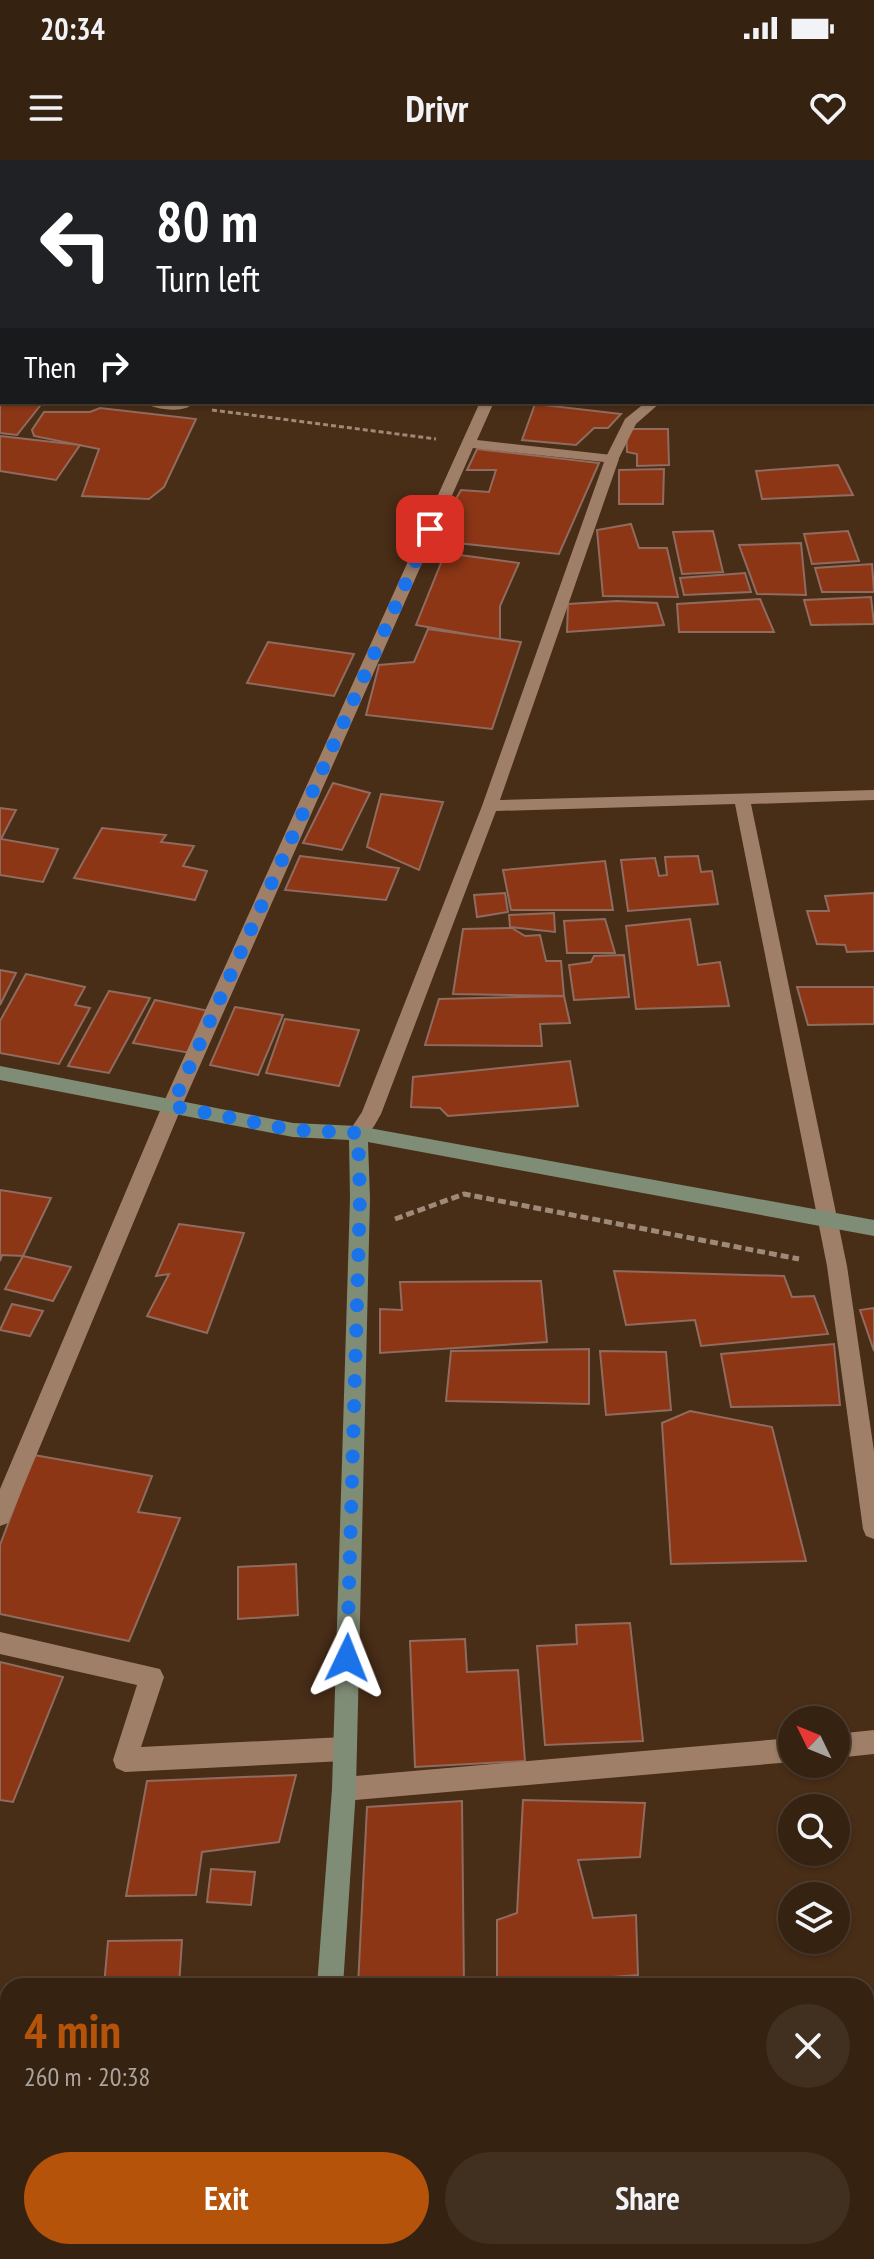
<!DOCTYPE html>
<html lang="en">
<head>
<meta charset="utf-8">
<style>
  body { margin:0; font-family:"PT Sans Narrow",sans-serif; background:#412f1f; color:#f1f3f6; height:100vh; display:flex; flex-direction:column; font-size:30px; white-space:nowrap }
  * { box-sizing:border-box; margin:0 }
  p { font-size:26px; color:#aaa49f }
  .icon { flex:none; width:44px; height:44px; fill:none; stroke:currentColor; stroke-width:2; stroke-linecap:round; stroke-linejoin:round }
  .map { position:relative; flex:1; overflow:hidden }
  .panel { position:absolute; left:0px; top:1818px; width:874px; height:282px; display:flex; flex-direction:column; background:#362211; border-radius:24px 24px 0 0; box-shadow:0 2px 6px #0004,0 0 0 2px #503f31 }
  .panel>* { flex:none }
  .guide { position:absolute; left:0px; top:0px; width:874px; height:244px; box-shadow:0 2px 6px #0004,0 0 0 2px #503f31; background:#202124; color:#fff; overflow:hidden }
  .needle { width:52px; rotate:313deg }
  .tools { position:absolute; left:778px; top:1546px; display:grid; gap:16px }
  .tools a { display:grid; place-items:center; width:72px; height:72px; border-radius:50%; background:#362211; box-shadow:0 2px 6px #0004,0 0 0 2px #503f31; font-size:40px }
  .pin { position:absolute; display:grid; place-items:center; width:68px; height:68px; color:#fff; margin:-34px; border-radius:16px; box-shadow:0 4px 12px #0006 }
  .me { position:absolute; width:88px; margin:-44px; rotate:2deg; stroke-linejoin:round; filter:drop-shadow(0 0 6px #0008) }
  .turn { display:flex; align-items:center; gap:28px; height:168px; padding:0 24px; font-size:36px }
  .turn .icon { width:104px; height:104px; stroke-width:2.5 }
  .turn b { display:block; font-size:56px; line-height:68px }
  .then { display:flex; align-items:center; height:76px; padding:0 24px; background:#0003; gap:16px; font-size:30px }
  .round { display:grid; place-items:center; flex:none; width:84px; height:84px; border-radius:42px; background:#412f1f }
  .headline { display:flex; align-items:center; justify-content:space-between; height:136px; padding:0 24px }
  h1 { font-size:48px; font-weight:700; line-height:60px; color:#b45309 }
  .action { display:flex; gap:16px; margin-top:auto; padding:16px 24px }
  .action a { flex:1; height:92px; border-radius:48px; background:#b45309; color:#fff; font-size:32px; font-weight:700; line-height:92px; text-align:center }
  .action a+a { background:#412f1f; color:#f1f3f6 }
  .status { display:flex; justify-content:space-between; align-items:center; height:56px; padding:0 40px; background:#362211; direction:ltr }
  .status svg { height:22px; fill:currentColor }
  header { display:flex; justify-content:space-between; align-items:center; height:104px; padding:0 24px; background:#362211; font-size:36px; font-weight:700 }
  .map>svg:first-child { display:block }
  .building { fill:#8c3616; stroke:#906b5f; stroke-width:2 }
  .lines { fill:none; stroke-linecap:round; stroke-linejoin:round }
  .path-far1 { stroke:#9f8a79; stroke-width:3; stroke-dasharray:5 3; stroke-linecap:butt }
  .path { stroke:#9f8a79; stroke-width:5; stroke-dasharray:8 4; stroke-linecap:butt }
  .lane { fill:#9f7f68; fill-rule:evenodd }
  .street { fill:#9f7f68; fill-rule:evenodd }
  .secondary { fill:#7f8c76; fill-rule:evenodd }
  .route { stroke:#1a73e8; stroke-width:14; stroke-dasharray:0 25.2 }
</style>
</head>
<body>
<div class="status"><b>20:34</b><svg viewBox="0 0 49 12"><path d="M0 12V9h3v3zM5 12V6h3v6zM10 12V3h3v9zM15 12V0h3v12zM26 1h20v11H26zM47 4h2v5h-2z"/></svg></div>
<header><svg class="icon" aria-label="menu" viewBox="0 0 24 24"><path d="M4 6h16M4 12h16M4 18h16"/></svg>Drivr<svg class="icon" aria-label="heart" viewBox="0 0 24 24"><path d="M12 20l-8-8c-3-5 5-10 8-4 3-6 11-1 8 4z"/></svg></header>
<div class="map">
<svg width="874" height="2099" viewBox="0 0 874 2099">
  <rect width="100%" height="100%" fill="#482d17"/>
  <!-- building -->
  <g class="building">
    <path d="M0 235 2 242H43L17 275 0 273Z"/>
    <path d="M535 244 621 254 608 268H594L576 285 522 280Z"/>
    <path d="M100 248 196 259 164 327 149 339 82 336 99 289 34 276 32 270 44 252H90Z"/>
    <path d="M626 269H668L669 305 637 306V294L627 292Z"/>
    <path d="M0 276 80 285 56 320 0 311Z"/>
    <path d="M477 289 599 303 559 394 439 381 435 376 461 330 489 332 496 310H467Z"/>
    <path d="M838 305 853 335 762 339 756 311Z"/>
    <path d="M664 309 663 344H619V310Z"/>
    <path d="M631 364 639 388H667L678 437 603 436 597 370Z"/>
    <path d="M713 371 723 412 682 414 673 372Z"/>
    <path d="M848 371 859 401 812 404 804 374Z"/>
    <path d="M801 383 806 435 757 434 739 385Z"/>
    <path d="M445 393 519 403 500 446V480L416 465Z"/>
    <path d="M872 404 874 432H822L815 408Z"/>
    <path d="M745 413 751 432 684 435 680 418Z"/>
    <path d="M871 437 874 464 811 465 804 440Z"/>
    <path d="M760 439 774 472H679L677 444Z"/>
    <path d="M617 441 657 443 664 465 567 472 568 444Z"/>
    <path d="M428 469 521 482 492 569 366 555 379 505 414 502Z"/>
    <path d="M268 482 354 494 334 536 247 523Z"/>
    <path d="M333 623 370 633 342 690 303 683Z"/>
    <path d="M381 634 443 642 419 710 367 687Z"/>
    <path d="M0 648 16 650 1 679 58 689 43 722 0 715Z"/>
    <path d="M102 668 166 675 161 682 194 686 183 706 207 711 195 740 74 718Z"/>
    <path d="M300 696 399 708 386 740 285 730Z"/>
    <path d="M698 696 701 712 712 711 718 744 628 751 621 700 655 698 659 716 667 715 665 697Z"/>
    <path d="M605 701 613 750H511L503 710Z"/>
    <path d="M505 733 508 752 477 757 474 735Z"/>
    <path d="M874 733V791L847 792 845 785 817 784 807 751H829L825 736Z"/>
    <path d="M554 753 555 772 510 767 509 755Z"/>
    <path d="M605 759 615 793H567L564 761Z"/>
    <path d="M690 759 698 805 720 802 729 846 636 849 626 766Z"/>
    <path d="M512 768 525 776 540 775 546 801H561L564 836 453 834 463 769Z"/>
    <path d="M624 795 629 837 574 840 569 805 591 802 594 796Z"/>
    <path d="M0 810 16 813 0 845Z"/>
    <path d="M26 814 85 827 75 845 90 848 59 904 0 893V861Z"/>
    <path d="M797 827H874V864L808 865Z"/>
    <path d="M109 831 150 838 109 913 68 906Z"/>
    <path d="M564 836 570 863 540 864 542 886 425 885 439 839Z"/>
    <path d="M155 840 209 851 190 893 133 883Z"/>
    <path d="M235 847 283 855 258 915 210 905Z"/>
    <path d="M285 859 359 870 339 926 266 913Z"/>
    <path d="M570 901 578 946 448 956 440 948 411 947 413 917Z"/>
    <path d="M0 1030 51 1038 23 1096 2 1095 0 1101Z"/>
    <path d="M179 1064 244 1073 207 1173 147 1156 169 1114 156 1116Z"/>
    <path d="M23 1096 71 1107 53 1141 5 1129Z"/>
    <path d="M614 1111 784 1116 792 1137 814 1136 828 1174 701 1186 695 1160 626 1165Z"/>
    <path d="M541 1121 547 1182 380 1193V1149L402 1150 400 1122Z"/>
    <path d="M12 1144 43 1151 30 1176 0 1170Z"/>
    <path d="M874 1148V1191L860 1150Z"/>
    <path d="M834 1184 840 1245 731 1247 721 1194Z"/>
    <path d="M589 1189V1244L446 1241 451 1191Z"/>
    <path d="M600 1191 666 1192 671 1250 606 1255Z"/>
    <path d="M690 1251 772 1267 806 1401 671 1404 662 1263Z"/>
    <path d="M34 1295 152 1316 138 1352 180 1358 129 1481 0 1454V1385Z"/>
    <path d="M296 1404 298 1455 238 1459V1407Z"/>
    <path d="M630 1463 643 1581 545 1585 537 1486 577 1484 576 1465Z"/>
    <path d="M465 1479 467 1512 518 1510 525 1601 415 1607 410 1481Z"/>
    <path d="M0 1502 63 1517 13 1642 0 1640Z"/>
    <path d="M296 1615 279 1682 202 1692 196 1735 126 1736 147 1621Z"/>
    <path d="M523 1640 645 1643 640 1697 578 1700 593 1758 636 1755 638 1815 497 1826V1760L517 1753Z"/>
    <path d="M462 1641 464 1826H358L367 1647Z"/>
    <path d="M211 1709 255 1712 251 1745 207 1742Z"/>
    <path d="M182 1780 179 1826H104L108 1781Z"/>
    <path d="M0 1899 8 1901V1978L0 1976Z"/>
    <path d="M0 2064 8 2065V2092H27L25 2099H0Z"/>
    <path d="M342 2092H462V2099H341Z"/>
  </g>
  <g class="lines">
    <!-- path-far1 -->
    <path class="path-far1" d="M212 250 436 279"/>
    <!-- path -->
    <path class="path" d="M395 1059 464 1034 799 1099"/>
    <!-- lane -->
    <path class="lane" d="M646 242H661L636 264 617 302H607L605 299 625 259Z"/>
    <!-- street -->
    <g class="street">
      <path d="M126 0H138L125 2Z"/>
      <path d="M2 163V172L0 173V164Z"/>
      <rect x="872" y="196" width="2" height="8"/>
      <rect x="0" y="219" width="2" height="8"/>
      <path d="M142 242H183L190 246C179 253 153 249 142 242Z"/>
      <path d="M480 242H494L477 280 612 295 619 299 500 640 874 630V640L751 644 847 1106 874 1291V1379L866 1376 863 1369 827 1106 735 644 496 651 381 954C374 966 367 983 351 978L348 973 362 952 482 646 604 302 473 288 182 946 11 1356 8 1363 0 1366V1329L162 946Z"/>
      <path d="M0 1472 160 1509 164 1517 141 1587 344 1577 353 1581 356 1589 353 1597 344 1601 125 1612 116 1608 113 1600 137 1525 0 1494Z"/>
      <path d="M874 1570V1594L836 1598V1574Z"/>
      <path d="M792 1578V1602L344 1641 335 1637 332 1629 335 1621 344 1617Z"/>
    </g>
    <!-- secondary -->
    <g class="secondary">
      <path d="M0 906 293 963 358 966 874 1060V1076L368 982 370 1038 356 1629 343 1826H317L332 1629 350 1038 349 980 293 977 0 920Z"/>
      <rect x="298" y="2092" width="28" height="7"/>
    </g>
  </g>
  <g class="lines">
    <!-- route -->
    <path class="route" d="M347 1498 360 1038 358 973 293 970 172 946 430 369"/>
  </g>
</svg>
<div class="tools">
<a><svg class="needle" viewBox="-14 -14 28 28"><path d="M0-13l5 13h-10z" fill="#e53935"/><path d="M0 13l5-13h-10z" fill="#aaa49f"/></svg></a>
<a><svg class="icon" aria-label="search" viewBox="0 0 24 24"><circle cx="10" cy="10" r="6"/><path d="M15 15l6 6"/></svg></a>
<a><svg class="icon" aria-label="layers" viewBox="0 0 24 24"><path d="M12 4l9 5-9 5-9-5zM3 14l9 5 9-5"/></svg></a>
</div>
<div class="pin" style="left:430px;top:369px;background:#d93025"><svg class="icon" aria-label="arrive" viewBox="0 0 24 24"><path d="M6 21V4h12l-3 4 3 4H6"/></svg></div>
<svg class="me" style="left:347px;top:1498px" viewBox="-20 -20 40 40"><path d="M0-17L14 15 0 8-14 15z" fill="#1a73e8" stroke="#fff" stroke-width="4"/></svg>
<div class="guide">
<div class="turn"><svg class="icon" aria-label="left" viewBox="0 0 24 24"><path d="M17 20v-9H6M10 6l-5 5 5 5"/></svg><div><b>80 m</b>Turn left</div></div>
<div class="then">Then<svg class="icon" aria-label="right" viewBox="0 0 24 24"><path d="M7 20v-9h11M14 6l5 5-5 5"/></svg></div>
</div>
<section class="panel">
<div class="headline"><div><h1>4 min</h1><p>260 m · 20:38</p></div><a class="round"><svg class="icon" aria-label="close" viewBox="0 0 24 24"><path d="M6 6l12 12M18 6L6 18"/></svg></a></div>
<div class="action"><a>Exit</a><a>Share</a></div>
</section>
</div>
</body>
</html>
